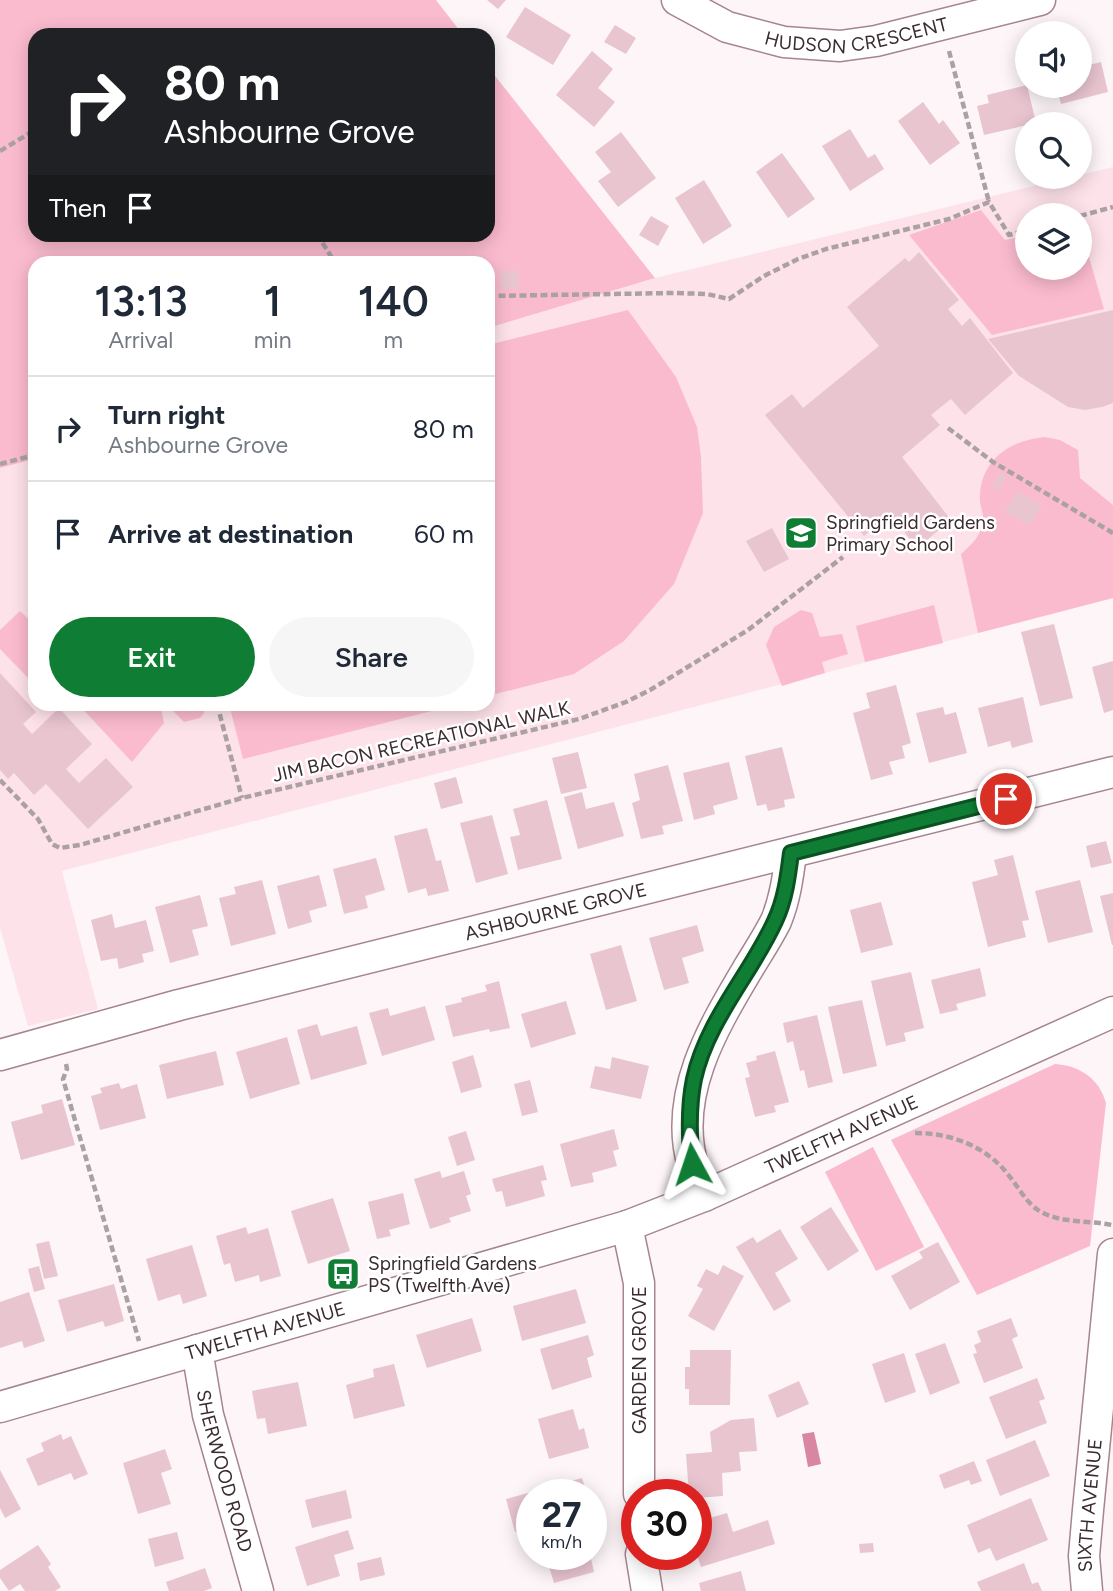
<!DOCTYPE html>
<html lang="en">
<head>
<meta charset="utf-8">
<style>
  body { margin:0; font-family:Figtree,sans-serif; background:#f6f6f7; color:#1f2937; height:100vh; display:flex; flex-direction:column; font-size:26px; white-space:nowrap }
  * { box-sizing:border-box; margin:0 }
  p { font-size:23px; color:#747a83 }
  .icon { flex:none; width:38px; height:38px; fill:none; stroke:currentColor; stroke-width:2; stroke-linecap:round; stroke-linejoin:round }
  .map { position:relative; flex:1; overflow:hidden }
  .sheet { position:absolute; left:28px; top:256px; width:467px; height:455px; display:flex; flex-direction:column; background:#fff; border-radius:21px; box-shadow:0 4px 18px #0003 }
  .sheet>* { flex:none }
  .banner { position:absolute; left:28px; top:28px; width:467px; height:214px; border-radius:21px; box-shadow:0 4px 18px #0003; background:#202124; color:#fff; overflow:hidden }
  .tools { position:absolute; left:1015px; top:21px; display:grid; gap:14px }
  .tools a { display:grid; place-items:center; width:77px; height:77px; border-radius:50%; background:#fff; box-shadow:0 4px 18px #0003; font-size:35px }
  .speed { position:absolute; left:516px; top:1479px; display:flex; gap:14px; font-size:35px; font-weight:700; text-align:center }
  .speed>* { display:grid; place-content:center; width:91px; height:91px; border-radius:50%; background:#fff; box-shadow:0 4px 18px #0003; line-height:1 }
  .speed small { font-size:18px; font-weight:400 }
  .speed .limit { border:10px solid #d22; background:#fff; color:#111 }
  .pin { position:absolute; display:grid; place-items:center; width:60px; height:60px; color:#fff; margin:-30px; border:4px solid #fff; border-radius:50%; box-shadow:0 2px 7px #0007 }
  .me { position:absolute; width:77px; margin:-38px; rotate:355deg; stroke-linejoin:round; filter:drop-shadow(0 0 5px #0008) }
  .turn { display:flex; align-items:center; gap:24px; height:147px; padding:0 21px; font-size:32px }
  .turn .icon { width:91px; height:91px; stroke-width:2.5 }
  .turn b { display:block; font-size:49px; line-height:60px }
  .then { display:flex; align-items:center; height:66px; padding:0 21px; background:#0003; gap:14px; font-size:26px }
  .eta { display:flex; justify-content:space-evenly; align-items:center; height:119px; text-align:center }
  .eta b { font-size:42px; font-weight:600; line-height:49px }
  .action { display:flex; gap:14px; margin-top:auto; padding:14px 21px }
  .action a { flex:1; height:80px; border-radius:42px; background:#0f7e34; color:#fff; font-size:28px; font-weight:600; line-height:80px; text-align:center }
  .action a+a { background:#f6f6f7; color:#1f2937 }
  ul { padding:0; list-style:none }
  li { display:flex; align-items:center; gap:21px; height:105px; padding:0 21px; border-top:2px solid #e0e1e3 }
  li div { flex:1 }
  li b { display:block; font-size:26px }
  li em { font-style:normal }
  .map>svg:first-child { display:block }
  .built { fill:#fee2ea; fill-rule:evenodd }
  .green { fill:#fbbbcf }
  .water { fill:#d886a1 }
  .building { fill:#e9c5d0 }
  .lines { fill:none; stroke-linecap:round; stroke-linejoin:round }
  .minor-casing { stroke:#a6858f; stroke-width:33 }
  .path { stroke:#aba1a4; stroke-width:4.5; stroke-dasharray:7 3.5; stroke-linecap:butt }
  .minor { stroke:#fff; stroke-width:30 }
  .route-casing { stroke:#0a5222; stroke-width:18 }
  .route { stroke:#0f7e34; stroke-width:12 }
  .labels { text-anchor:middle; stroke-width:5; stroke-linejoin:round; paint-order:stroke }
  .street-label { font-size:19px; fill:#3a2c30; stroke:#fff }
  .poi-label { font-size:19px; fill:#3a2c30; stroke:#fff; text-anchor:start }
</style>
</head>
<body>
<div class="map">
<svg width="1113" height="1591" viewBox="0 0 1113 1591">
  <rect width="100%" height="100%" fill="#fdf5f8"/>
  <!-- built -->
  <path class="built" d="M1113 167V598L62 871 98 1009 28 1026 0 928V468L35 459V704H488V328L655 278 1071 177H1080V175ZM1027 215H1080V268H1027Z"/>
  <!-- green -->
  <g class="green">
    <path d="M0 0H436L463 35H35V234H488V67L655 278 488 328V262H35V459L0 468Z"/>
    <path d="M981 210 1005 240 1027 235V268H1080V226L1104 309 992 335 909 235Z"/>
    <path d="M628 310 676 377 697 427 701 457 703 513 674 584 624 641 574 674 488 696V345Z"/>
    <path d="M1045 437 1060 440 1078 450 1080 478 1113 505V598L978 633 961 554C971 545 980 537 983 523 984 515 981 509 980 502 978 461 1009 440 1045 437Z"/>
    <path d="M934 605 943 643 865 662 856 626Z"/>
    <path d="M801 610 812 613 820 637 842 634 848 654 822 662 825 673 782 686 766 645 774 627Z"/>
    <path d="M20 611 35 625V685L0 649V630Z"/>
    <path d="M78 704H160L164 723 132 762Z"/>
    <path d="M166 704H204V713L200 718 184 722Z"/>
    <path d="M229 704H459L243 759Z"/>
    <path d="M1055 1064C1081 1066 1099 1079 1106 1103L1090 1246 977 1295 891 1140Z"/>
    <path d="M873 1147 924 1247 876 1271 825 1172Z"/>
  </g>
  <!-- water -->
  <path class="water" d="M814 1432 821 1464 808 1467 802 1434Z"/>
  <!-- building -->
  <g class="building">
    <path d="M487 0H506L498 9Z"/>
    <path d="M525 7 571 35 553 65 506 37Z"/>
    <path d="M615 25 636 38 626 54 604 42Z"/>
    <path d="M592 51 613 69 598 88 615 102 594 127 556 95Z"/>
    <path d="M1101 62 1108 92 1061 104 1056 86H1080V67Z"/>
    <path d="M1027 85 1036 123 984 135 977 106 989 103 987 95Z"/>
    <path d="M923 102 939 124 943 120 960 143 930 165 898 121Z"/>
    <path d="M850 129 868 158 875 154 884 169 850 191 822 146Z"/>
    <path d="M621 132 656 178 618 207 598 181 611 172 595 152Z"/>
    <path d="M782 153 815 199 788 218 756 172Z"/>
    <path d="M704 180 732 226 703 244 675 198Z"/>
    <path d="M651 216 669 226 658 246 639 235Z"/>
    <path d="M919 252 959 300 948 309 962 326 970 318 1013 373 965 415 951 399 931 415 940 425 902 457 951 520 917 548 890 514 864 536 765 415 792 394 803 408 879 346 847 307 905 258 909 262Z"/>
    <path d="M501 270 519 271 518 289H500Z"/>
    <path d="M1113 310V403L1102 407 1085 410 1068 407 1019 376 988 339Z"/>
    <path d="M998 473 1006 476 1000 490 992 487Z"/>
    <path d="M1017 491 1042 506 1030 526 1005 512Z"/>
    <path d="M772 528 789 559 764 572 746 541Z"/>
    <path d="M1054 624 1073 698 1040 706 1021 632Z"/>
    <path d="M1113 661V710L1104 713 1092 667Z"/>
    <path d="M0 673 36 712 23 724 32 734 59 708 92 744 66 769 79 783 106 758 133 787 88 829 46 784 34 795 14 773 8 779 0 770Z"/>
    <path d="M896 685 911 743 902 746 905 758 889 762 893 774 871 780 853 713 870 708 866 693Z"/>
    <path d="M1023 697 1033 742 1012 748 1010 741 988 747 978 708Z"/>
    <path d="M943 707 945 715 956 712 967 753 929 763 916 713Z"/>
    <path d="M782 747 795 798 784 800 785 807 768 811 766 804 757 806 745 756Z"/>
    <path d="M578 752 587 788 561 794 552 758Z"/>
    <path d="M729 762 738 799 713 806 715 814 694 820 683 773Z"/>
    <path d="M668 765 683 821 662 826 664 834 641 839 632 803 640 800 634 774Z"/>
    <path d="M456 777 463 803 441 809 434 783Z"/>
    <path d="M582 792 586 809 614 802 624 836 578 849 564 797Z"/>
    <path d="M547 800 562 859 518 870 510 837 520 835 513 809Z"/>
    <path d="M492 815 508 874 476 883 460 823Z"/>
    <path d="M427 828 436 861 441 860 449 891 428 896 426 888 408 893 394 836Z"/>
    <path d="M1106 841 1112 863 1091 868 1086 846Z"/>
    <path d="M1013 855 1029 920 1022 921 1026 937 988 947 972 882 998 875 994 860Z"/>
    <path d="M376 858 385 890 365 896 368 908 344 914 333 869Z"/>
    <path d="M319 875 327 906 309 911 312 922 288 929 277 886Z"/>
    <path d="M262 880 276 934 231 946 219 898 236 894 234 887Z"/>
    <path d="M1080 880 1093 932 1048 943 1035 891Z"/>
    <path d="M1113 893V945H1112L1100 896Z"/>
    <path d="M200 895 208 926 192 930 199 955 170 963 155 907Z"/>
    <path d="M881 902 893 945 861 953 850 910Z"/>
    <path d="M112 914 115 928 146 920 154 951 142 954 144 962 119 969 117 958 101 961 91 920Z"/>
    <path d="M697 925 704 951 682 958 689 983 664 990 649 938Z"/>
    <path d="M621 945 637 1001 606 1010 590 954Z"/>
    <path d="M980 968 986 996 956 1004 958 1010 940 1014 931 980Z"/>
    <path d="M911 972 924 1028 904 1033 906 1041 886 1046 871 981Z"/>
    <path d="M499 981 510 1028 490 1032 489 1029 453 1037 445 1006 462 1002 461 998 487 991 485 985Z"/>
    <path d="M862 1000 877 1066 843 1074 828 1007Z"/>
    <path d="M566 1001 576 1034 531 1048 521 1014Z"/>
    <path d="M425 1006 435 1040 382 1056 369 1013 388 1008 390 1016Z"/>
    <path d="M817 1015 833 1082 808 1088 804 1070 800 1071 793 1041 787 1043 783 1023Z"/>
    <path d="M317 1024 321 1036 357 1026 367 1064 311 1080 297 1030Z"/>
    <path d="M287 1037 300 1084 250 1099 236 1052Z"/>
    <path d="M216 1051 224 1085 167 1099 159 1065Z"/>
    <path d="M775 1051 789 1102 774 1106 776 1112 755 1117 745 1078 750 1077 746 1063 757 1060 756 1056Z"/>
    <path d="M473 1055 482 1087 461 1093 452 1062Z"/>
    <path d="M612 1057 649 1066 641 1099 590 1088 595 1066 610 1069Z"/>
    <path d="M530 1080 538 1112 522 1116 514 1084Z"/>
    <path d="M119 1083 121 1089 137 1084 146 1118 100 1130 91 1096 102 1093 100 1088Z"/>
    <path d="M62 1099 75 1145 21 1160 11 1122 43 1113 41 1105Z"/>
    <path d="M614 1129 619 1149 613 1151 617 1166 592 1173 594 1182 571 1187 560 1144Z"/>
    <path d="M466 1131 475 1160 457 1166 448 1137Z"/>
    <path d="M543 1165 547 1180 541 1181 545 1196 506 1207 502 1191 496 1192 492 1179Z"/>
    <path d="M440 1171 442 1178 464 1171 471 1194 466 1196 471 1211 449 1218 451 1222 430 1229 414 1179Z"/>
    <path d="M403 1193 410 1224 389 1230 391 1236 377 1239 368 1202Z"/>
    <path d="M333 1198 350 1251 308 1264 291 1211Z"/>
    <path d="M831 1207 859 1251 828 1271 800 1227Z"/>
    <path d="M246 1227 248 1234 268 1228 281 1276 260 1282 259 1275 235 1282 230 1263 224 1265 216 1236Z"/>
    <path d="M780 1229 798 1259 775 1273 791 1301 774 1311 736 1247 753 1237 757 1243Z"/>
    <path d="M49 1241 58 1276 44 1279 36 1244Z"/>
    <path d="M938 1242 960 1282 910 1310 891 1276 923 1258 919 1252Z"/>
    <path d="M192 1245 207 1296 183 1304 180 1294 158 1301 146 1259Z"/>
    <path d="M723 1265 744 1276 714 1331 688 1316 703 1289 697 1286 706 1269 718 1275Z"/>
    <path d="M39 1266 45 1289 34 1292 28 1269Z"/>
    <path d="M114 1284 124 1321 105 1327 103 1321 67 1332 58 1300Z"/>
    <path d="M576 1289 586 1323 522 1341 513 1306Z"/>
    <path d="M29 1292 45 1341 24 1348 22 1341 0 1348V1302Z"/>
    <path d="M472 1318 482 1351 427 1368 416 1335Z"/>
    <path d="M1011 1318 1018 1336 1012 1339 1023 1368 984 1383 973 1354 977 1353 974 1345 981 1342 977 1331Z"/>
    <path d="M588 1335 594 1355 587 1358 592 1377 552 1390 540 1349Z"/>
    <path d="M945 1343 960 1383 930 1395 915 1354Z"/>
    <path d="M690 1350H731L730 1405H689V1389H685V1367H690Z"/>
    <path d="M904 1353 916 1392 885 1403 872 1364Z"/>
    <path d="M394 1364 405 1406 354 1419 346 1385 374 1377 373 1369Z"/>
    <path d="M1037 1378 1045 1399 1039 1401 1047 1423 1006 1439 989 1397Z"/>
    <path d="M799 1381 809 1404 777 1418 768 1395Z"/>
    <path d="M298 1382 307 1426 268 1434 265 1418 257 1419 252 1391Z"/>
    <path d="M573 1409 579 1430 584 1428 589 1448 549 1459 538 1419Z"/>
    <path d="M754 1418 757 1451 739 1452 741 1471 722 1473 723 1496 696 1498V1494H689L686 1454 712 1452 710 1432 731 1420Z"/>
    <path d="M61 1434 63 1440 71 1436 88 1474 74 1480 71 1473 38 1486 26 1459 44 1451 41 1443Z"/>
    <path d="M1035 1440 1050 1476 1000 1496 986 1460Z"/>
    <path d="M165 1449 172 1469 161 1473 171 1504 138 1514 123 1463Z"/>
    <path d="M974 1461 982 1481 971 1485 969 1480 944 1489 939 1475Z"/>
    <path d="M0 1470 21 1509 5 1518 0 1508Z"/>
    <path d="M582 1478 587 1494H532V1528L515 1532 506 1499Z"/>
    <path d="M346 1490 352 1518 312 1528 305 1500Z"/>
    <path d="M1031 1498 1048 1540 996 1561 990 1548 978 1553 967 1525Z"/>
    <path d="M727 1513 733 1532 768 1520 775 1544 701 1567 696 1552V1522Z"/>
    <path d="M348 1530 354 1549 334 1555 340 1576 307 1586 295 1547Z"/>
    <path d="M177 1532 184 1559 155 1567 148 1539Z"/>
    <path d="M873 1543 874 1552 860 1553 859 1544Z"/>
    <path d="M38 1545 51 1564 48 1567 61 1587 55 1591H25L20 1584 9 1591 0 1578V1570Z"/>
    <path d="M537 1554H590L594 1572 554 1583 547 1560 539 1562Z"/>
    <path d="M381 1557 385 1575 360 1581 357 1563Z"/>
    <path d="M1024 1563 1032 1584 1038 1582 1042 1591H981L977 1582Z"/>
    <path d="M205 1568 212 1588 204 1591H169L166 1582Z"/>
    <path d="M741 1571 746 1591H701L699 1583Z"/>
  </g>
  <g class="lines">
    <defs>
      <g id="minor">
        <path id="s1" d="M677 0 727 27 784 42 840 46 876 41 1040 0"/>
        <path id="s2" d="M0 1055 179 1005 1113 772"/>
        <path d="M704 1196C700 1186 696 1176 693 1166 672 1094 714 1026 749 967 758 952 768 937 776 921 785 899 788 877 791 853"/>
        <path d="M627 1226 639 1283V1494"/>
        <path id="s3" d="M197 1350 208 1415 258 1591"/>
        <path id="s4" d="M0 1407 627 1226 704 1196 1113 1012"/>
        <path d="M641 1554 647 1591"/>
        <path id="s5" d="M1087 1591 1084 1556 1088 1510 1113 1254"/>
      </g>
    </defs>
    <!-- minor casing -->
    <use href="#minor" class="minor-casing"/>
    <!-- path -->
    <g class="path">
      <path d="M949 51 989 202"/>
      <path d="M0 151 35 130"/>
      <path d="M1080 216 1113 207"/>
      <path d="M317 234 332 258 337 262"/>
      <path d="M488 296 674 293 707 294 729 299 764 276 798 259 826 249 949 219 989 202 1009 235 1027 230"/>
      <path d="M948 428 993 462 1113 533"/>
      <path d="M0 464 35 455"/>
      <path d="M217 704 242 798"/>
      <path d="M0 780 38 819 52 844 60 848 80 845 242 798 579 719 626 702 650 690 748 630 843 557"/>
      <path d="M66 1064 67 1069 63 1079 139 1341"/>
      <path d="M915 1133C952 1133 988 1147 1010 1177 1019 1188 1026 1202 1038 1210 1060 1224 1087 1220 1112 1225"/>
    </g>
    <!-- minor -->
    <use href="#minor" class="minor"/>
  </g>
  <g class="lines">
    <defs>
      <path id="route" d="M692 1164C689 1135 688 1108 694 1079 707 1020 751 974 775 921 785 900 788 877 791 853L1006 799"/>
    </defs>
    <!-- route casing -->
    <use href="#route" class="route-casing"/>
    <!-- route -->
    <use href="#route" class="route"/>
  </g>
  <!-- icons -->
  <defs>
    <symbol id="school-square" viewBox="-11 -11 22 22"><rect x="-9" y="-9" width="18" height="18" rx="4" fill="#0f7e34" stroke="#fff"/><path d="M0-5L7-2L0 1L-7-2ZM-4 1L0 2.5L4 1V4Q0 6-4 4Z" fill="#fff"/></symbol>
    <symbol id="bus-square" viewBox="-11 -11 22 22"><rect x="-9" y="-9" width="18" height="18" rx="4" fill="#0f7e34" stroke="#fff"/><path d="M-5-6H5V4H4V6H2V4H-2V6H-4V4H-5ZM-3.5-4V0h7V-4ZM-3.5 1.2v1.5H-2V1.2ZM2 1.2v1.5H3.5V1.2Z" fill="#fff"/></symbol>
  </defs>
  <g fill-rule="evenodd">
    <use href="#school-square" x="782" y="514" width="38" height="38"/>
    <use href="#bus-square" x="324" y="1255" width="38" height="38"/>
  </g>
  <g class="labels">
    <!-- street labels -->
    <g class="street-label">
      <text dy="7" stroke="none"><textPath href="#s1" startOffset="189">HUDSON CRESCENT</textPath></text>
      <text transform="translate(421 741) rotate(-13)" y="7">JIM BACON RECREATIONAL WALK</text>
      <text dy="7" stroke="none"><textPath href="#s2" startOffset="574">ASHBOURNE GROVE</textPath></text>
      <text dy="7" stroke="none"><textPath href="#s4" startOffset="886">TWELFTH AVENUE</textPath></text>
      <text dy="7" stroke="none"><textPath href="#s4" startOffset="276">TWELFTH AVENUE</textPath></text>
      <text transform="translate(639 1360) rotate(-90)" y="7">GARDEN GROVE</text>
      <text dy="7" stroke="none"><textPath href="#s3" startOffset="124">SHERWOOD ROAD</textPath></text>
      <text dy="7" stroke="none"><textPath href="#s5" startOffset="86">SIXTH AVENUE</textPath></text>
    </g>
    <!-- poi labels -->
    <g class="poi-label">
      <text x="826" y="529">Springfield Gardens<tspan x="826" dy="22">Primary School</tspan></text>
      <text x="368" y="1270">Springfield Gardens<tspan x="368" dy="22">PS (Twelfth Ave)</tspan></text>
    </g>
  </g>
</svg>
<div class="tools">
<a><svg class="icon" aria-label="sound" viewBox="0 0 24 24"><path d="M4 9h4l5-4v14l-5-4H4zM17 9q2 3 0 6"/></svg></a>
<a><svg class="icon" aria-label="search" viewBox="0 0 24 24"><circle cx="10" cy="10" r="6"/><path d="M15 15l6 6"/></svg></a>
<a><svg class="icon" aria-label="layers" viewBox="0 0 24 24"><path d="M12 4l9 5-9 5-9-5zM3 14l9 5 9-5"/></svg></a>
</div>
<div class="speed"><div>27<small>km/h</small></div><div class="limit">30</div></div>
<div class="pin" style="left:1006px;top:799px;background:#d93025"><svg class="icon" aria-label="arrive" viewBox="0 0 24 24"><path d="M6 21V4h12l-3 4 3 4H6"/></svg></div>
<svg class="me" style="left:692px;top:1164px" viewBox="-20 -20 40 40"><path d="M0-17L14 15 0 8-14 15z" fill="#0f7e34" stroke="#fff" stroke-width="4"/></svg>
<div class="banner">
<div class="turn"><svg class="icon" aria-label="right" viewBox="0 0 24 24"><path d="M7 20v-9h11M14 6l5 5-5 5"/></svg><div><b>80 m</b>Ashbourne Grove</div></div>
<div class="then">Then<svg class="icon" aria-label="arrive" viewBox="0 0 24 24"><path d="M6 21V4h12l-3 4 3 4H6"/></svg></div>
</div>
<section class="sheet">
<div class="eta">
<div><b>13:13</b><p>Arrival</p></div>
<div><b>1</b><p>min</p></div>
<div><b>140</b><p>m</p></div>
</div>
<ul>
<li><svg class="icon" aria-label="right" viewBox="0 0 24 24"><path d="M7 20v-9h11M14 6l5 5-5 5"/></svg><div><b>Turn right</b><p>Ashbourne Grove</p></div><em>80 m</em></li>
<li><svg class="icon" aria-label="arrive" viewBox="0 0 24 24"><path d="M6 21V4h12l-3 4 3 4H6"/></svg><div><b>Arrive at destination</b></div><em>60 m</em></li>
</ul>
<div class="action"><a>Exit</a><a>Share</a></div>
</section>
</div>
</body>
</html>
